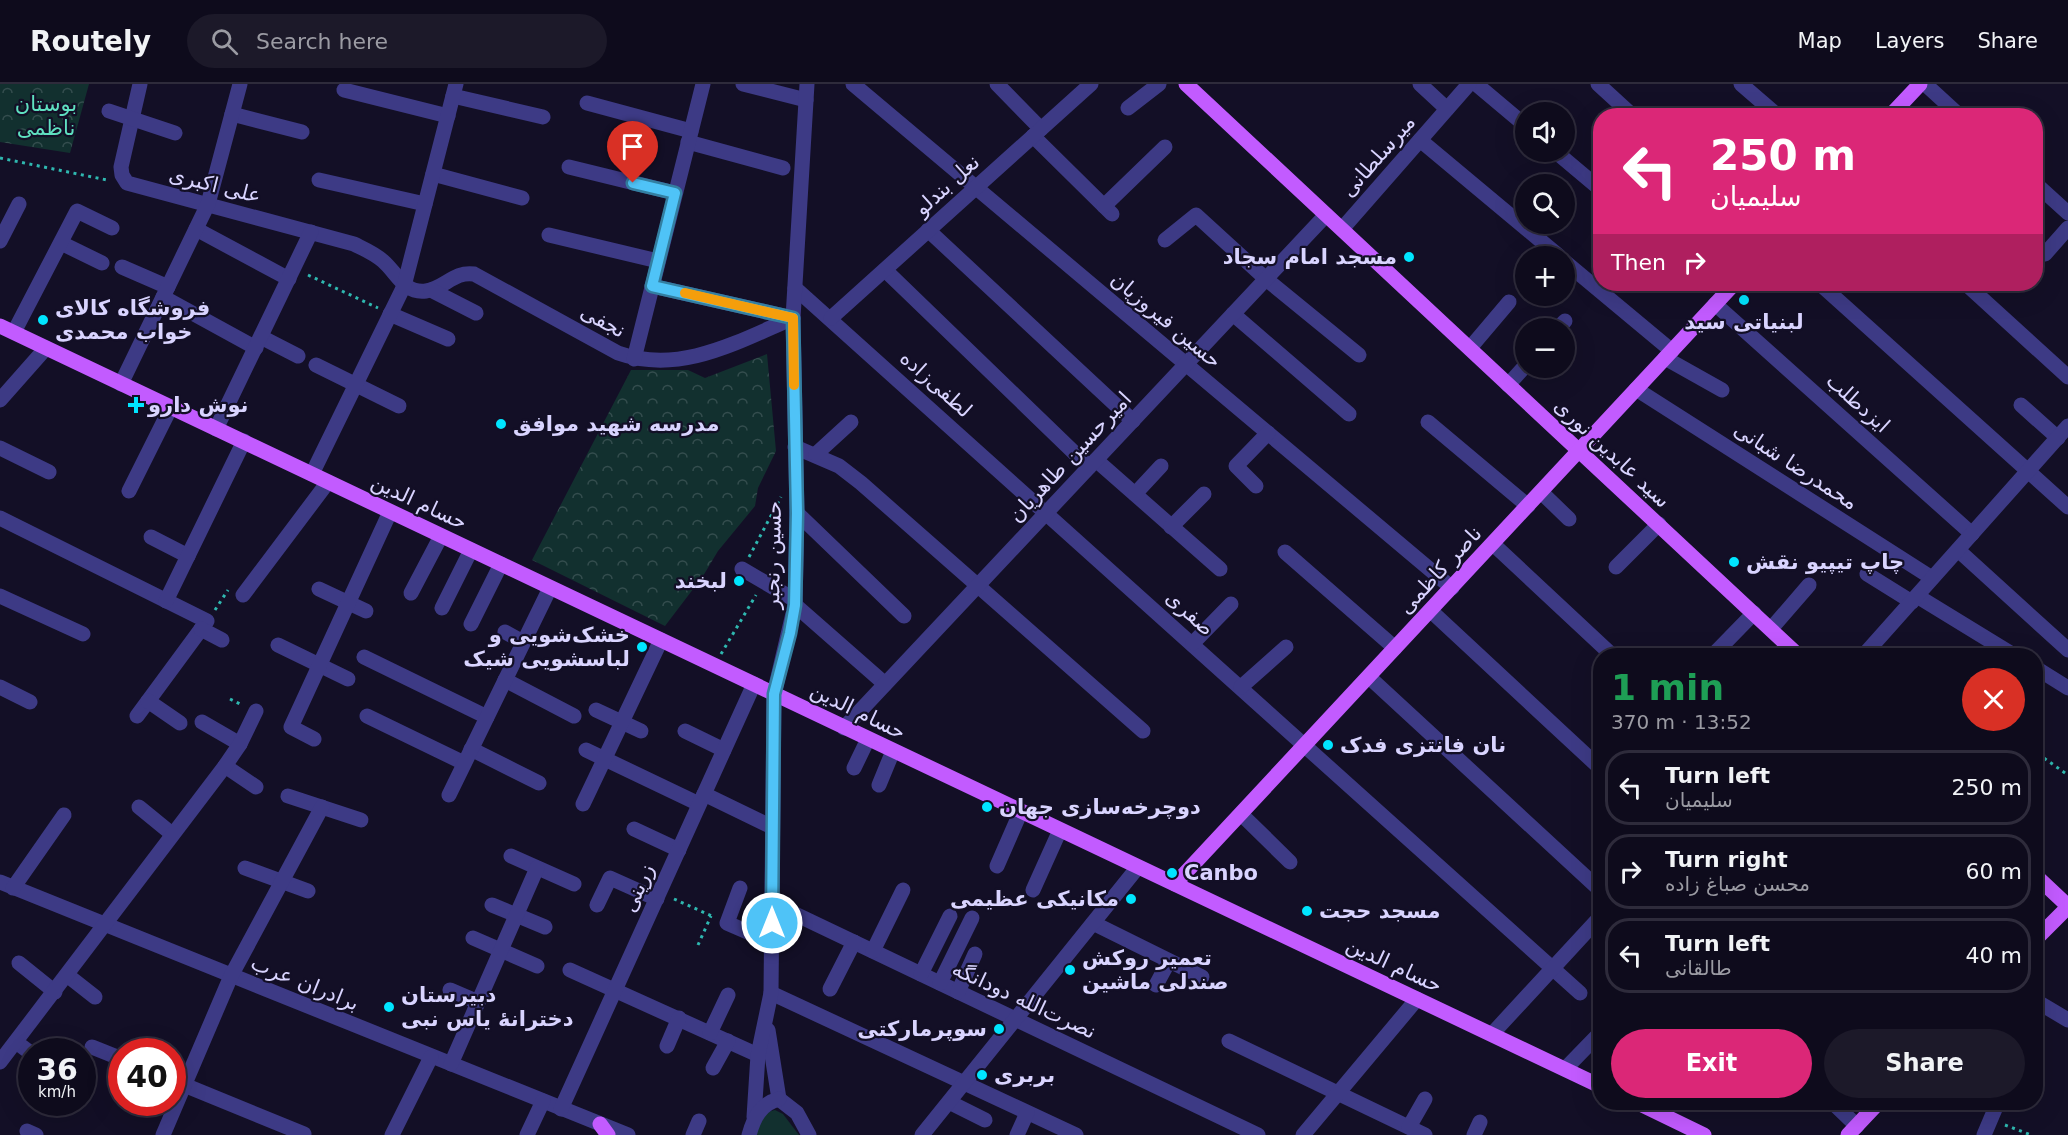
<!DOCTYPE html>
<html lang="en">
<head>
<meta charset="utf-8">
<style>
  body { margin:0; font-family:"DejaVu Sans","Noto Naskh Arabic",sans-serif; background:#1c1929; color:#f1f3f6; height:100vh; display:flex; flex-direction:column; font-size:22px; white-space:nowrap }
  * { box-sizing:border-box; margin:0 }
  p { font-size:20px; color:#9b9ba3 }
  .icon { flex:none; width:33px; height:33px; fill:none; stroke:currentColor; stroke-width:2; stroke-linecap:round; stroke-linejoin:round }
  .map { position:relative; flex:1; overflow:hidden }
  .drawer { position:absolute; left:1593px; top:564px; width:450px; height:462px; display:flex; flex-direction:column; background:#0e0b1c; border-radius:24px; box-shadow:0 6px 24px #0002,0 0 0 2px #2e2b3b }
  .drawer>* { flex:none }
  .banner { position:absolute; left:1593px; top:24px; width:450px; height:183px; border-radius:24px; box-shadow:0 6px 24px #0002,0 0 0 2px #2e2b3b; background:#db2777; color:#fff; overflow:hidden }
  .tools { position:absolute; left:1515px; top:18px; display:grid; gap:12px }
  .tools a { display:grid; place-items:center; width:60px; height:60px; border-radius:50%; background:#0e0b1c; box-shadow:0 6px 24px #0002,0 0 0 2px #2e2b3b; font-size:30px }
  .speed { position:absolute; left:18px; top:954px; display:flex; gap:12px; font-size:30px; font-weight:700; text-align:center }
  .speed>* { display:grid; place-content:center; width:78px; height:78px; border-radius:50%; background:#0e0b1c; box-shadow:0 6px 24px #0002,0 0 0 2px #2e2b3b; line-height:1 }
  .speed small { font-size:15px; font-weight:400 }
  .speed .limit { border:9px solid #d22; background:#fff; color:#111 }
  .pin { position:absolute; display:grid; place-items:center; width:51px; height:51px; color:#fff; margin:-62px -26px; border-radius:50% 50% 50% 0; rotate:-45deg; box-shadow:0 0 6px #0007 }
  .pin .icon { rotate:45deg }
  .me { position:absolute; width:66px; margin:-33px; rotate:0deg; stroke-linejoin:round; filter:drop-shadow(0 0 4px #0008) }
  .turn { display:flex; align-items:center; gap:21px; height:126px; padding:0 18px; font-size:27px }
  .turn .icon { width:78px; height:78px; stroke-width:2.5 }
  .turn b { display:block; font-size:42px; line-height:51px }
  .then { display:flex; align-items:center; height:57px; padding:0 18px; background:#0003; gap:12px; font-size:22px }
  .round { display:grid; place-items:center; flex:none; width:63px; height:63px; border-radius:32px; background:#1c1929 }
  .headline { display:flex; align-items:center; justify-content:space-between; height:102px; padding:0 18px }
  h1 { font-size:36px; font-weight:800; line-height:45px; color:#1e9e55 }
  .button { display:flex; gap:12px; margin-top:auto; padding:12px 18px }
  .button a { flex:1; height:69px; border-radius:36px; background:#db2777; color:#fff; font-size:24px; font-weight:800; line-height:69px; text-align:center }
  .button a+a { background:#1c1929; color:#f1f3f6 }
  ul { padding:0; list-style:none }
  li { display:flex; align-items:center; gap:18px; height:75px; margin:0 12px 9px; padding:0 6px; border:3px solid #2e2b3b; border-radius:24px }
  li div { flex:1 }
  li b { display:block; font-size:22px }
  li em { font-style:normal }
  header { display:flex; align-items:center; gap:36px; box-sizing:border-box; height:84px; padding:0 30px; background:#0e0b1c; border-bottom:2px solid #2e2b3b }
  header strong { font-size:28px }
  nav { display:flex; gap:33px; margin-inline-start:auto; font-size:21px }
  .search { width:420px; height:54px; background:#1c1929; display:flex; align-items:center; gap:15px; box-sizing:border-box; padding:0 21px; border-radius:33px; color:#9b9ba3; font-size:22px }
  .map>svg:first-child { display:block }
  .grass { fill:#12302f }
  .park { fill:url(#park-crowns) }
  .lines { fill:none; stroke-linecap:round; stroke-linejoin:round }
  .path { stroke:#2fb8b0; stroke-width:3; stroke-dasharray:3 4.5; stroke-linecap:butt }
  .minor { stroke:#3d3a85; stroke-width:15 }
  .major { stroke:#c25bff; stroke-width:15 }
  .route-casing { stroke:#337fa1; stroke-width:15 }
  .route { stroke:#4fc3f7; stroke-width:10 }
  .slow { stroke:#f59e0b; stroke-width:10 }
  .poi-dot { fill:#00e5ff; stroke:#130f26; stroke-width:2 }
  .labels { text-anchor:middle; stroke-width:4.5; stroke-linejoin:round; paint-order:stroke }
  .park-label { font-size:21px; fill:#5fe0c0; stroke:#130f26 }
  .street-label { font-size:21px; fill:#d9d4ff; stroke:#130f26 }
  .poi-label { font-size:21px; font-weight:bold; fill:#d9d4ff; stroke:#130f26; text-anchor:start }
</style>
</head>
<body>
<header>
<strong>Routely</strong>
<div class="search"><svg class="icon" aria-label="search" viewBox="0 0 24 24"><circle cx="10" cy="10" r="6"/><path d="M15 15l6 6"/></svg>Search here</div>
<nav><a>Map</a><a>Layers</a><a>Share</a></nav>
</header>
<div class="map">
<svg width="2068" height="1051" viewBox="0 0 2068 1051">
  <defs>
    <pattern id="park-crowns" width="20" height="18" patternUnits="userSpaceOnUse" patternTransform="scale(1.5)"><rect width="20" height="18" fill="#12302f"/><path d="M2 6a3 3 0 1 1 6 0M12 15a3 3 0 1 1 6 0" fill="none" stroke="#344d4e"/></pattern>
  </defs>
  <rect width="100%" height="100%" fill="#130f26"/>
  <!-- grass -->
  <path class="grass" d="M775 1026 783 1030 799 1051H754C757 1040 763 1028 775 1026Z"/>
  <!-- park -->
  <g class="park">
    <path d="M0 0H89L70 69 0 58Z"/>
    <path d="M767 270 776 367 758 404 755 422 718 467 703 492 665 542 532 476 631 286H688L705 294Z"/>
  </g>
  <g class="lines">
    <!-- path -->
    <g class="path">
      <path d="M0 74 107 96"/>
      <path d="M308 191 378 224"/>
      <path d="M749 473 781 413"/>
      <path d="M215 526 228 506"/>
      <path d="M721 570 756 511"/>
      <path d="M230 615 242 621"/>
      <path d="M2038 670 2068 691"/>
      <path d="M674 815 714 833"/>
      <path d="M698 861 711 832"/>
      <path d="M2005 1041 2031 1051"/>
    </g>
    <!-- minor -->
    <g class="minor">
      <path d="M140 0 121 83 122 91 127 99 354 160C364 165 374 169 383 177 397 189 404 210 426 207 445 204 454 187 474 190L618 269C680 291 737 258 793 234"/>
      <path d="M743 0 806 16"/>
      <path d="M853 0 1452 504"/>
      <path d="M997 0 1041 45"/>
      <path d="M1420 0 1447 25"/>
      <path d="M1476 0 1526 42"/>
      <path d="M1598 0 1633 32"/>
      <path d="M1741 0 1778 32"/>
      <path d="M1925 0 1960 32"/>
      <path d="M344 6 448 32"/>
      <path d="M453 12 543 33"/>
      <path d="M587 19 691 47"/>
      <path d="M1128 24 1159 0"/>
      <path d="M109 27 175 49"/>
      <path d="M232 30 302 48"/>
      <path d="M1033 52 1112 130"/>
      <path d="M1420 56 1559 172"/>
      <path d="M688 58 783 84"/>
      <path d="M1556 68 1600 105"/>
      <path d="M569 83 675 109"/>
      <path d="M433 90 522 114"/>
      <path d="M319 96 425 120"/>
      <path d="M2036 100 2068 129"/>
      <path d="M1104 122 1165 63"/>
      <path d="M196 145 289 195"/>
      <path d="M1342 145 1469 0"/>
      <path d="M928 146 1133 337"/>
      <path d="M549 151 658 177"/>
      <path d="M1165 156 1196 131 1266 195 1359 271"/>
      <path d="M0 157 19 120"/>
      <path d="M61 159 102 179"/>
      <path d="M2045 170 2068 144"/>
      <path d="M1564 177 1672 267"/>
      <path d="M122 183 168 203"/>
      <path d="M885 186 1089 383"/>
      <path d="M1820 200 2068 423"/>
      <path d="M1966 200 2068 293"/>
      <path d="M652 202 793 234"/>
      <path d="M795 204 1580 909"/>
      <path d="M431 206 476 229"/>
      <path d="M163 213 256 264"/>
      <path d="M1715 220 1972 450"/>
      <path d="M390 230 448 255"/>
      <path d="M1233 230 1349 330"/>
      <path d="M831 234 1091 0"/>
      <path d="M1558 244 1565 237"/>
      <path d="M14 248 77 127 112 144"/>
      <path d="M261 253 298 272"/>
      <path d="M1470 264 1509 218"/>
      <path d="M1665 274 1722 306"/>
      <path d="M634 275 703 0"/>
      <path d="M316 281 399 322"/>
      <path d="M121 300 208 120 240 0"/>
      <path d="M1508 301 1526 281"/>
      <path d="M1636 305 1932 494"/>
      <path d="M0 316 46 264"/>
      <path d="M2021 321 2058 354"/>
      <path d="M1428 338 1528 422"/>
      <path d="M216 345 311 148"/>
      <path d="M795 363 839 382 861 399 1143 647"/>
      <path d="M0 364 49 388"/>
      <path d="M816 370 851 338"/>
      <path d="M1096 376 1220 485"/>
      <path d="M312 390 404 202 456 0"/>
      <path d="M1256 402 1236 382 1268 349"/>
      <path d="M129 407 171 323"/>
      <path d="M1541 408 1569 435"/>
      <path d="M1135 410 1161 382"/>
      <path d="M797 429 904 532"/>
      <path d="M0 434 207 537 137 632"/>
      <path d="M1171 443 1204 410"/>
      <path d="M151 453 188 472"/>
      <path d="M1493 460 1613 572"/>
      <path d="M1958 466 2068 566"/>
      <path d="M1285 468 1395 564"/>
      <path d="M1616 483 1659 440"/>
      <path d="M742 485 795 516"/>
      <path d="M1867 490 1912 518"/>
      <path d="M319 505 366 527"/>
      <path d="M411 509 441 452"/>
      <path d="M243 511 328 398"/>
      <path d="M0 512 83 550"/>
      <path d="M1917 512 2015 572"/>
      <path d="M166 517 244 357"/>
      <path d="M795 521 885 600"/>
      <path d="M442 524 471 466"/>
      <path d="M1431 527 1600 684"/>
      <path d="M471 540 501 480"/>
      <path d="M201 545 222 556"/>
      <path d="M1771 545 1809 501"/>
      <path d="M505 548 523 558"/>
      <path d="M1193 559 1231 520"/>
      <path d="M278 561 348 595"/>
      <path d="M1715 569 1754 529"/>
      <path d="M1863 572 2068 342"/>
      <path d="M364 573 487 633"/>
      <path d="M2036 584 2068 604"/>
      <path d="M1369 593 1600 806"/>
      <path d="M505 596 574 632"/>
      <path d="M0 603 30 618"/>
      <path d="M1241 603 1286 563"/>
      <path d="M148 617 180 639"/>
      <path d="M596 626 641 647"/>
      <path d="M367 632 464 679"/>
      <path d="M202 638 240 660"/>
      <path d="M844 644 1326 131"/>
      <path d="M685 647 724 666"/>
      <path d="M314 655 291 643 390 428"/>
      <path d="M471 665 539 699"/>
      <path d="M586 666 699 720"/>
      <path d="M225 682 256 703"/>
      <path d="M854 684 868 655"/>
      <path d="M879 701 893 667"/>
      <path d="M704 710 772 743"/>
      <path d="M449 711 550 504"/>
      <path d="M288 712 361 736"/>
      <path d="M583 720 661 556"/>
      <path d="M139 723 172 750"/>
      <path d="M1241 730 1290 778"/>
      <path d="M634 745 679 766"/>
      <path d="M511 772 574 800"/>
      <path d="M997 782 1021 727"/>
      <path d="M245 784 308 807"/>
      <path d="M0 798 628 1051"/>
      <path d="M13 804 64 731"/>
      <path d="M740 804 727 839 773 859"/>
      <path d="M1033 806 1060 746"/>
      <path d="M772 819 1258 1051"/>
      <path d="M492 821 545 843"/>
      <path d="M597 821 610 794 657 815"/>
      <path d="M1093 839 1202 893"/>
      <path d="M473 854 537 882"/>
      <path d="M873 867 903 806"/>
      <path d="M19 879 55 908"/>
      <path d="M570 886 758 971"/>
      <path d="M921 890 950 832"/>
      <path d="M67 891 95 913"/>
      <path d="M940 899 972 834"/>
      <path d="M1156 901 1169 877"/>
      <path d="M830 905 854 858"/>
      <path d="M450 906 478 918"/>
      <path d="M958 908 975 870"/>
      <path d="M771 909 1076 1051"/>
      <path d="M2036 917 2068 936"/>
      <path d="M768 946 779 1015"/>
      <path d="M710 949 728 911"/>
      <path d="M1492 950 1600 833"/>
      <path d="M1229 957 1425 1051"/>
      <path d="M16 958 32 970"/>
      <path d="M667 962 679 934"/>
      <path d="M92 963 122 975"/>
      <path d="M0 978 225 682 240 660 256 627"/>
      <path d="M451 980 537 784"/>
      <path d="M713 984 728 957"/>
      <path d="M1565 985 1600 949"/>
      <path d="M172 996 304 1050"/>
      <path d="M779 1015 797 1029 809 1051"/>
      <path d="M949 1018 985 1036"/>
      <path d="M1832 1018 1857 1042"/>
      <path d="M561 1025 754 600"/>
      <path d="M754 1033 758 971 771 909 774 610 795 521 797 429 793 234 807 0"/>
      <path d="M1409 1043 1425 1015"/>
      <path d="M27 1047 36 1051"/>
      <path d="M163 1051 231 892 322 723"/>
      <path d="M392 1051 431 973"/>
      <path d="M527 1051 543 1017"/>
      <path d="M693 1051 699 1037"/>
      <path d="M749 1051C754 1034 760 1020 779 1015"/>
      <path d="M922 1051 1138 783"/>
      <path d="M1017 1051 1027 1029"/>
      <path d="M1303 1051 1417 915"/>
      <path d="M1474 1051 1480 1038"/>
      <path d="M1984 1051 1998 1018"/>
    </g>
    <!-- major -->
    <g class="major">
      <path d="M1186 0 1799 572"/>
      <path d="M1890 32 1920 0"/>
      <path d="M0 242 1600 1002"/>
      <path d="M2036 792 2068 822"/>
      <path d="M1175 800 1734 200"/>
      <path d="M2036 855 2068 823"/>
      <path d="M1636 1018 1704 1051"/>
      <path d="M600 1040 608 1051"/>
      <path d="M1848 1051 1879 1018"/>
    </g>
  </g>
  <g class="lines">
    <defs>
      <path id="route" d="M633 99 675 109 652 202 793 234 797 429 795 521 790 549 774 610 772 839"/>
    </defs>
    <!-- route casing -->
    <use href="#route" class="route-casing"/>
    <!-- route -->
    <use href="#route" class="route"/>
    <!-- slow -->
    <path class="slow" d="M685 209 793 234 794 301"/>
  </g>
  <!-- markers -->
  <g class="poi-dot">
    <circle cx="1409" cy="173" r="6"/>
    <circle cx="1744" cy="216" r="6"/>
    <circle cx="43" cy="236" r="6"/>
    <path d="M133 312h6v6h6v6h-6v6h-6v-6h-6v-6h6z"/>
    <circle cx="501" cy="340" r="6"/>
    <circle cx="1734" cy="478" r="6"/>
    <circle cx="739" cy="497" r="6"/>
    <circle cx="642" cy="563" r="6"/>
    <circle cx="1328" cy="661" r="6"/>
    <circle cx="987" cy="723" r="6"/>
    <circle cx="1172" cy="789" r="6"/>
    <circle cx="1131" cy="815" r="6"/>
    <circle cx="1307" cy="827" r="6"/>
    <circle cx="1070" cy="886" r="6"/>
    <circle cx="389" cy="923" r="6"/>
    <circle cx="999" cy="945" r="6"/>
    <circle cx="982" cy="991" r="6"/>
  </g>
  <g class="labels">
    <!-- park labels -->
    <g class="park-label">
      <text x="46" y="27">بوستان<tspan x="46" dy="24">ناظمی</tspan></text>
    </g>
    <!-- street labels -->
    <g class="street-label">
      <text transform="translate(1378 72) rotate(-49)" y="7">میرسلطانی</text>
      <text transform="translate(215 101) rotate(14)" y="7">علی اکبری</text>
      <text transform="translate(947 101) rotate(-42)" y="7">نعل بندلو</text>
      <text transform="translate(1166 236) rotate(40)" y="7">حسین فیروزیان</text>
      <text transform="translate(603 237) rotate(28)" y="7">نجفی</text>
      <text transform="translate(936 300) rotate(42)" y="7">لطفی‌زاده</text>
      <text transform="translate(1858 319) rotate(42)" y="7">ایزدطلب</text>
      <text transform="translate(1612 369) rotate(43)" y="7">سید عابدین نوری</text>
      <text transform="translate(1070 373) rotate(-47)" y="7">امیرحسین طاهریان</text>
      <text transform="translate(1796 382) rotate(33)" y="7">محمدرضا شبانی</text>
      <text transform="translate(419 418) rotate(25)" y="7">حسام الدین</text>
      <text transform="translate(773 471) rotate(-89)" y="7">حسین رنجبر</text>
      <text transform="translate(1440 486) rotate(-47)" y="7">ناصر کاظمی</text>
      <text transform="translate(1190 529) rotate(42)" y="7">صفری</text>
      <text transform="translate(858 627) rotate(26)" y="7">حسام الدین</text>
      <text transform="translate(638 804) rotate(-66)" y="7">زرینی</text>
      <text transform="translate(1394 881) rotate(25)" y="7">حسام الدین</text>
      <text transform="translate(305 899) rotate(22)" y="7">برادران عرب</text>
      <text transform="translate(1024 916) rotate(25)" y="7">نصرت‌الله دودانگه</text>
    </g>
    <!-- poi labels -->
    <g class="poi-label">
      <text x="1397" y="180" text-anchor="end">مسجد امام سجاد</text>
      <text x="55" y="231">فروشگاه کالای<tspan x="55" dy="24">خواب محمدی</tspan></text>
      <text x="1744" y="245" text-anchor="middle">لبنیاتی سید</text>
      <text x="148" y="328">نوش دارو</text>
      <text x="513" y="347">مدرسه شهید موافق</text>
      <text x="1746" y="485">چاپ تیپیو نقش</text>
      <text x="727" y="504" text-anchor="end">لبخند</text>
      <text x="630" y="558" text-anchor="end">خشک‌شویی و<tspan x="630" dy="24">لباسشویی شیک</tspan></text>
      <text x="1340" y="668">نان فانتزی فدک</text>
      <text x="999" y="730">دوچرخه‌سازی جهان</text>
      <text x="1184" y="796">Canbo</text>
      <text x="1119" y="822" text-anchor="end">مکانیکی عظیمی</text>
      <text x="1319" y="834">مسجد حجت</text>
      <text x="1082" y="881">تعمیر روکش<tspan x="1082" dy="24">صندلی ماشین</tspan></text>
      <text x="401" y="918">دبیرستان<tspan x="401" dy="24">دخترانهٔ یاس نبی</tspan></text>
      <text x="987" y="952" text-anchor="end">سوپرمارکتی</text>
      <text x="994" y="998">بربری</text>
    </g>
  </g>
</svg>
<div class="tools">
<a><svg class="icon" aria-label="sound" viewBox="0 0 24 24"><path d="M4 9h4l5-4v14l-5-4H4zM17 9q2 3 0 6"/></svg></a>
<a><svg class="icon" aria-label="search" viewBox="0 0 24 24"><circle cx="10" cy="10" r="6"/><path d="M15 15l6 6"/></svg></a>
<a>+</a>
<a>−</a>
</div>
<div class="speed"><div>36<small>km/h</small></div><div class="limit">40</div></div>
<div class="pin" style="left:633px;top:99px;background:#d93025"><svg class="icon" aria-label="arrive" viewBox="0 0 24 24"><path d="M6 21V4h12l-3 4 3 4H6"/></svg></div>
<svg class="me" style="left:772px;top:839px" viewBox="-20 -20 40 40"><circle r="17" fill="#4fc3f7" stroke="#fff" stroke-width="3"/><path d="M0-11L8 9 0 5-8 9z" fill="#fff"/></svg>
<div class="banner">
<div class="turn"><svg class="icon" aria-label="left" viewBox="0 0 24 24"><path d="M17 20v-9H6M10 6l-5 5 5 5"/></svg><div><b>250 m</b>سلیمیان</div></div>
<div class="then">Then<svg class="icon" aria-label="right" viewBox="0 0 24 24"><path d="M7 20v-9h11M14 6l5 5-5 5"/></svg></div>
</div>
<section class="drawer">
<div class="headline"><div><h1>1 min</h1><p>370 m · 13:52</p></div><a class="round" style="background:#d93025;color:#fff"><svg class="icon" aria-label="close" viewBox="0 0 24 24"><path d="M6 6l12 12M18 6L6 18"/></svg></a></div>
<ul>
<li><svg class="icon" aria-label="left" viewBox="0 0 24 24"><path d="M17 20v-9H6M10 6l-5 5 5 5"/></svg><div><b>Turn left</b><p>سلیمیان</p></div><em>250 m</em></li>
<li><svg class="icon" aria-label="right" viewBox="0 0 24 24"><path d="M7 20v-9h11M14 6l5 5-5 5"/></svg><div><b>Turn right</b><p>محسن صباغ زاده</p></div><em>60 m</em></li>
<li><svg class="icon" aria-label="left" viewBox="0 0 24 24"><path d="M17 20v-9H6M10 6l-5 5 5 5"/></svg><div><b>Turn left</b><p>طالقانی</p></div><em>40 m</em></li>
</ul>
<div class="button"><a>Exit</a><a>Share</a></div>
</section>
</div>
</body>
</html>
